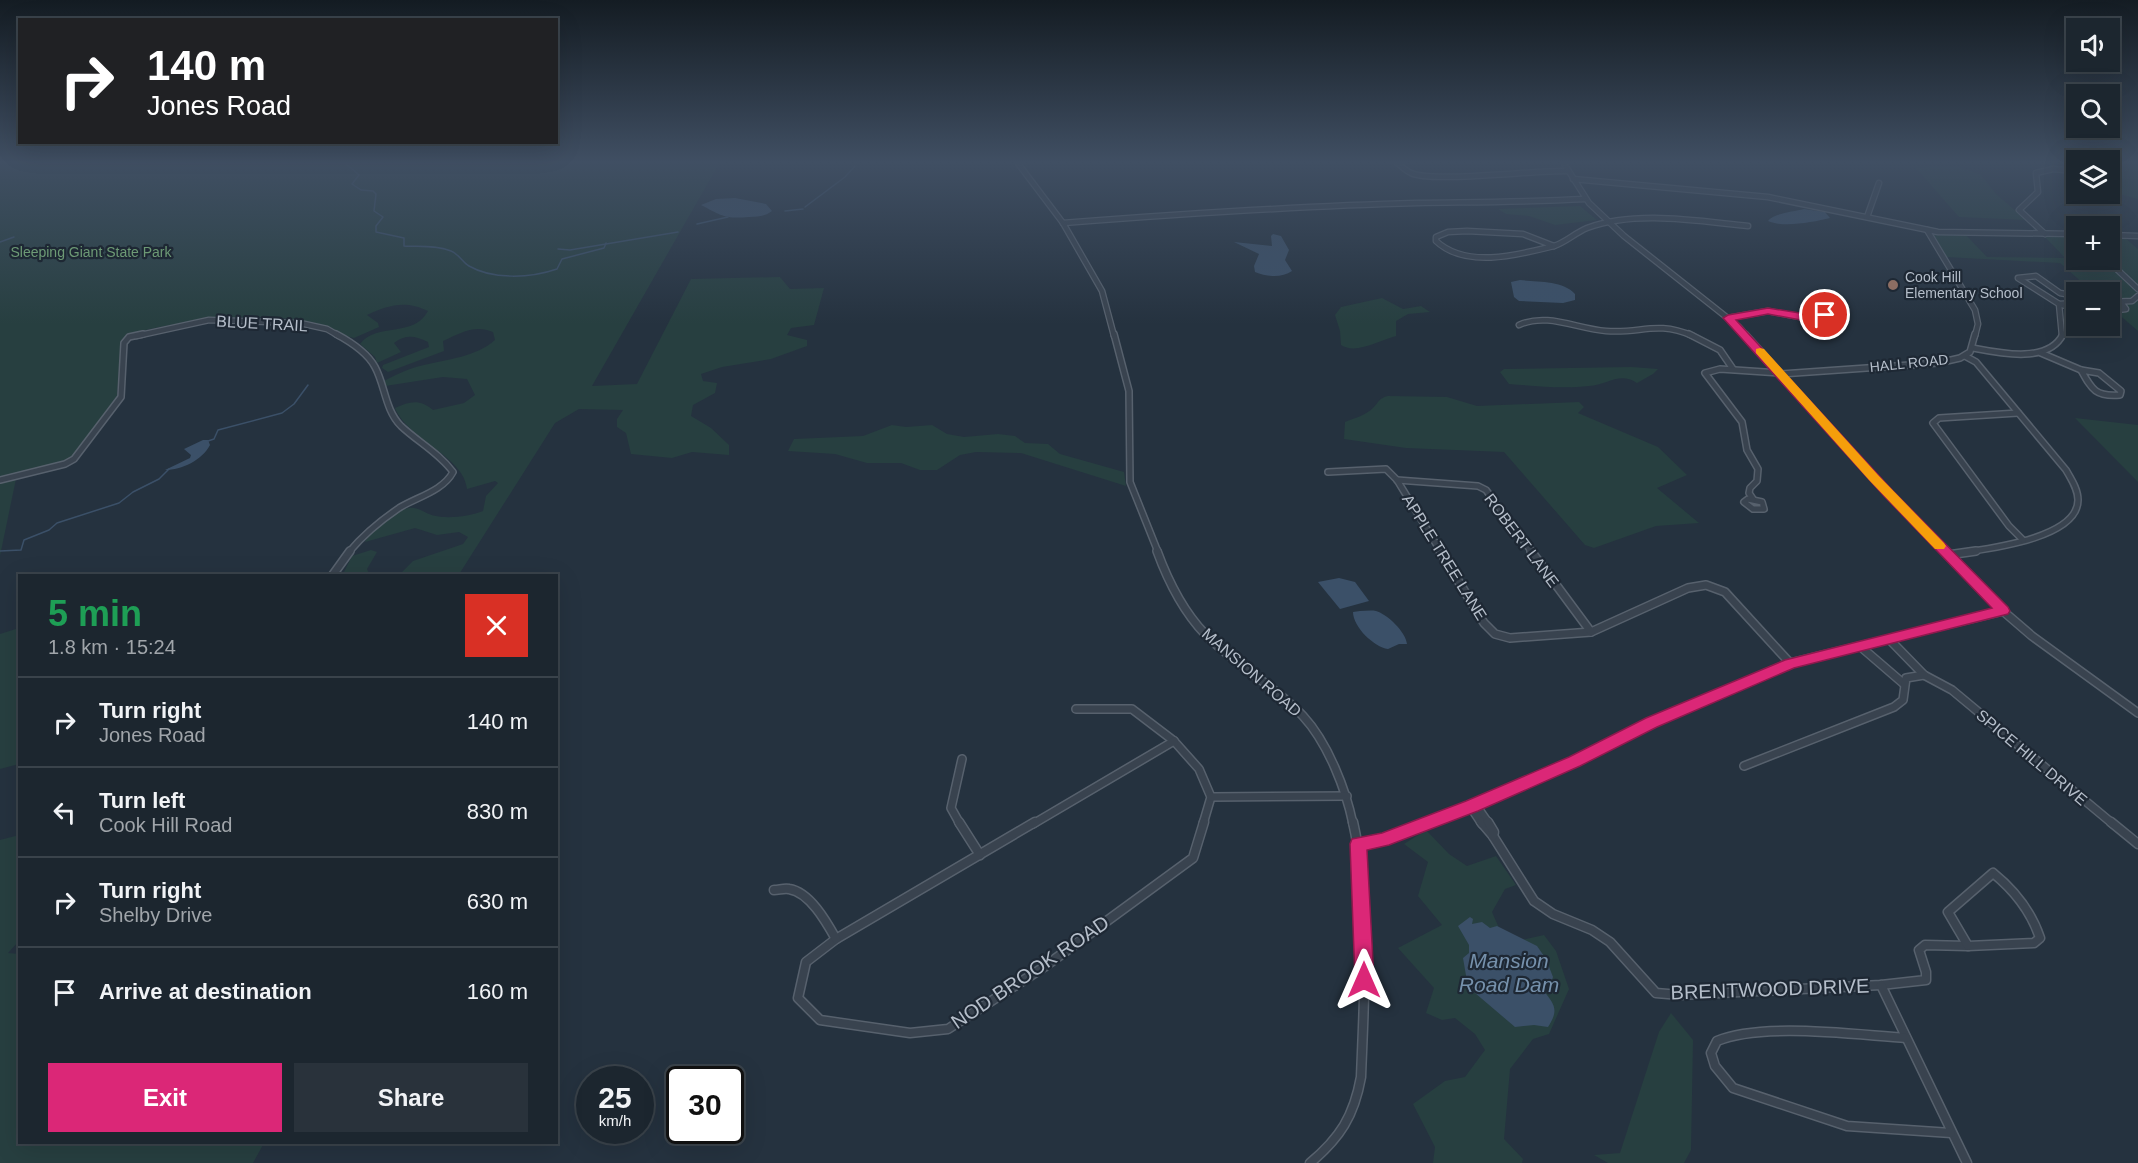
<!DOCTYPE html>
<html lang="en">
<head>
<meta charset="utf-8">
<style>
  body { margin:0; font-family:Arial,sans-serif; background:#29323b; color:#f1f3f6; height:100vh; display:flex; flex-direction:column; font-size:22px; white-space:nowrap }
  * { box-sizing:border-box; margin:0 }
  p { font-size:20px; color:#a0a5aa }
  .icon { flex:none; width:33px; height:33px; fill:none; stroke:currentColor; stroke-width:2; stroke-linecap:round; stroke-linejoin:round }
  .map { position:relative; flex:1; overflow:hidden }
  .side { position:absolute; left:18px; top:574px; width:540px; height:570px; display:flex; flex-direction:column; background:#1c262f; border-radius:0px; box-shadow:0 6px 24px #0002,0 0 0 2px #3a434b }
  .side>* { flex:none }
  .banner { position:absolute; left:18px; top:18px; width:540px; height:126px; border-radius:0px; box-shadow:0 6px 24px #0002,0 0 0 2px #3a434b; background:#202124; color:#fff; overflow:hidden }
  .tools { position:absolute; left:2066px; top:18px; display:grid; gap:12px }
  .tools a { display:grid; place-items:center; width:54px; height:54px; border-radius:0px; background:#1c262f; box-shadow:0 6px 24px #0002,0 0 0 2px #3a434b; font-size:30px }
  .speed { position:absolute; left:576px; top:1066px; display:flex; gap:12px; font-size:30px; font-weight:700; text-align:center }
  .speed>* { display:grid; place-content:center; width:78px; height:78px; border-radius:50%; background:#1c262f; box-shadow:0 6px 24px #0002,0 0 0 2px #3a434b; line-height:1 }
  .speed small { font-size:15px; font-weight:400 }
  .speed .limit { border:3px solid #111; border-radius:9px; background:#fff; color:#111 }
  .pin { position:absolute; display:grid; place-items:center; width:51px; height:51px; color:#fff; margin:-26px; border:3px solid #fff; border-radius:50%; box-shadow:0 2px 6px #0007 }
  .me { position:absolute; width:66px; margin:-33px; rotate:0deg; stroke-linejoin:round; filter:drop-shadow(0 0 4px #0008) }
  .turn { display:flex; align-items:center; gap:21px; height:126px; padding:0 30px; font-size:27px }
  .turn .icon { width:78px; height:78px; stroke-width:2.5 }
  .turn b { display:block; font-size:42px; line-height:51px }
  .round { display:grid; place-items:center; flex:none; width:63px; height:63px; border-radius:0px; background:#29323b }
  .headline { display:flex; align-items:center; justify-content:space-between; height:102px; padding:0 30px }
  h1 { font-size:36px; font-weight:800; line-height:45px; color:#1e9e55 }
  .action { display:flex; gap:12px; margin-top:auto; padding:12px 30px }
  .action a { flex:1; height:69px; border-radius:0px; background:#db2777; color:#fff; font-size:24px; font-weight:800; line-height:69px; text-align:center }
  .action a+a { background:#29323b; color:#f1f3f6 }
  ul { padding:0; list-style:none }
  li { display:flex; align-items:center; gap:18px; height:90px; padding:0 30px; border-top:2px solid #3a434b }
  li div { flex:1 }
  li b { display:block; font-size:22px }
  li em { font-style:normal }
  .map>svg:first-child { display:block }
  .green { fill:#273f40 }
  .water { fill:#3b5068 }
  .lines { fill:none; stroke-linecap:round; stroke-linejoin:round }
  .stream { stroke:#3b5068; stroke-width:1.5 }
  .minor-far3-casing { stroke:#57616d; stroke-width:7 }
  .minor-far2-casing { stroke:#57616d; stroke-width:8 }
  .minor-far1-casing { stroke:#57616d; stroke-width:10 }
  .minor-casing { stroke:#57616d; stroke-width:11 }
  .minor-far3 { stroke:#39434f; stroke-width:4.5 }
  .minor-far2 { stroke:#39434f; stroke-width:5 }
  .minor-far1 { stroke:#39434f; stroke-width:7 }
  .minor { stroke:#39434f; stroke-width:8 }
  .route { fill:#db2777; stroke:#8e194d; stroke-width:1.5 }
  .slow { fill:#f59e0b }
  .education-dot { fill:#8d6e63; stroke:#1e2834; stroke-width:2 }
  .labels { text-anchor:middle; stroke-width:4.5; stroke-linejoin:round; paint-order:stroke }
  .far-park-label { font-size:14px; fill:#6d9a75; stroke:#1e2834 }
  .far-poi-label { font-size:14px; fill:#b5beca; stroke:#1e2834; text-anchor:start }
  .far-street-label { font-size:14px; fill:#b5beca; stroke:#1e2834 }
  .street-label { font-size:16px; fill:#b5beca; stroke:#1e2834 }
  .near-street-label { font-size:20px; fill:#b5beca; stroke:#1e2834 }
  .near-water-label { font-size:21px; font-style:italic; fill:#7691ac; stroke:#1e2834 }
</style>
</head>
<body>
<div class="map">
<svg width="2138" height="1163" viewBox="0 0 2138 1163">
  <rect width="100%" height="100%" fill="#25323f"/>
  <!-- green -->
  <g class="green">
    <path d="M0 162H720L592 386 637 384 691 279 780 277 790 289 824 288 814 325 791 328 787 335 807 340V346L771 359 722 367 701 374 703 381 717 383 715 393 693 405 691 416 711 428 729 445V455L692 452 672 458 631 454 626 433 617 427V419L623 410 579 409 555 423 458 576H398L413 561 463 544 468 537 459 532 437 535 415 528 365 542C368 533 398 509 409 508 419 506 426 515 436 516 449 519 471 516 483 511L486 496 498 483 495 481 467 489C464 456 408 440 395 408 410 401 420 399 433 410L464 403 475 395 467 379 443 377 385 386 384 381C397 374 410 368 424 365 448 359 476 357 495 340L493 332C475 324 460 333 443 341L444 351 388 372 382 368 383 365 429 347 428 342C415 336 406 334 394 343L401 352 377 363 375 357 360 344C377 322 414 338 428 311 405 300 389 305 367 315L378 323 379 327 354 338C341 336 324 323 306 321 255 313 205 318 155 328 143 331 129 331 121 341L117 396 72 456 65 461 0 478Z"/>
    <path d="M2109 162H2138V199L2116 193 2109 186Z"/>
    <path d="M1940 166 1960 167 1981 175 1996 194 2026 220 1959 217 1916 168Z"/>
    <path d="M1580 206 1597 220 1555 225 1529 216 1506 214 1498 209Z"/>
    <path d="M1934 233H1964L1987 257 2065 258 2043 235 2076 236V260H2109V237H2124L2138 249V331L2109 306V292H2093L2060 263 1946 257 1931 234Z"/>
    <path d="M1382 298 1403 309 1421 306 1430 312 1408 314 1396 321V336C1380 340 1356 355 1341 345L1340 331 1335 315 1341 307Z"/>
    <path d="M1632 367 1658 369 1653 374 1637 383C1620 371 1607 385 1589 386 1563 389 1536 386 1509 384L1500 372 1504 369Z"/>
    <path d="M1388 396 1447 397 1477 406 1579 402 1584 407 1578 413 1658 447 1687 475 1657 488 1699 523 1656 526 1594 548 1585 545 1504 452 1406 448 1344 439 1345 422C1355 418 1366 415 1373 408 1379 402 1379 398 1388 396Z"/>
    <path d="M2075 418 2138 425V482Z"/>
    <path d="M892 425 906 427 932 425 947 434 964 437 998 434 1015 436 1025 443 1048 444 1060 454 1124 472 1126 486 1021 453 976 452 960 455 937 470H920L901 463H867L835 454 788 451 794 439 863 436Z"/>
    <path d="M16 479 0 556V483Z"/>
    <path d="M371 550 377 552 367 569 370 576H342L352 556Z"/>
    <path d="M19 628V764L0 769V634Z"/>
    <path d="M1426 830 1449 854 1467 866 1496 856 1516 885 1505 889 1492 912 1499 928 1522 940 1544 935 1556 951 1569 989 1549 1034 1533 1039 1510 1069 1504 1139 1523 1159 1522 1163H1433L1435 1147 1413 1104 1445 1081 1465 1077 1485 1050 1475 1034 1455 1018 1442 1020 1426 1013 1434 988 1398 948 1442 925 1418 896 1428 862 1404 844Z"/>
    <path d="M19 835V941L8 953 19 954 20 1143H264L253 1163H0V840Z"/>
    <path d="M1671 1013 1693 1040 1691 1150 1684 1163H1608L1594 1155 1620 1153 1659 1032Z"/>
  </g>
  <!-- water -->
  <g class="water">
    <path d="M735 198 766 204 772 211C764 217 759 216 749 217 725 219 722 216 701 205L716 199Z"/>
    <path d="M1804 209 1825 212 1830 218C1814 222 1783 228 1768 221 1774 213 1793 212 1804 209Z"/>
    <path d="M1273 234 1281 236 1289 250 1285 260 1292 271C1282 278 1267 277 1255 272L1254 266 1259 254 1234 242 1272 246 1271 236Z"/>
    <path d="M1520 280C1537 282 1563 280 1575 294V300L1563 303 1519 301 1514 297 1511 282Z"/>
    <path d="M203 440H208L210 445C202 460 182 470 165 470L190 458 191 455 184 449Z"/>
    <path d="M1339 578 1355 582 1369 601 1340 609 1318 582Z"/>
    <path d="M1360 611C1365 611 1371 610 1376 611 1387 614 1406 632 1407 644H1399L1388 649C1374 647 1353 627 1353 612Z"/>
    <path d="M1470 917 1473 919 1472 924 1482 922 1490 928 1497 926 1537 946 1546 959 1553 977 1551 983 1544 986 1543 990C1555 1005 1559 1010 1548 1027L1534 1025 1515 1027 1468 987 1463 958 1469 953V945L1458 926Z"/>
  </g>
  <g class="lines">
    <!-- stream -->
    <g class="stream">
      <path d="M344 162 359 175 352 184 361 190 373 191 376 194 374 211 383 217 376 226V232L404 238V246C419 247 436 245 451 251 459 254 462 262 469 266 493 280 531 278 557 269L562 259 604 248 606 243"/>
      <path d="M805 207 845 177 855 166"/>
      <path d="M785 211 803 209"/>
      <path d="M697 224 728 217"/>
      <path d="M0 242 14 237"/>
      <path d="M558 249 570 250 678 232"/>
      <path d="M208 441 214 439 218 430 282 413 294 404 308 385"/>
      <path d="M0 551 21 550 24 540 49 530 57 523 119 503 133 492 159 479 169 469"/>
    </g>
    <defs>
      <g id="minor-far3">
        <path d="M1017 162 1063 223 1102 291 1114 336"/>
        <path d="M1396 162C1401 166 1406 171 1411 173 1431 183 1537 170 1568 171"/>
        <path d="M1563 162 1589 203 1624 236 1739 327 1747 336"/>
        <path d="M1573 179 1768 197 1938 232 2076 234"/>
        <path d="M1867 217 1879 183"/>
        <path d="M1063 223C1181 214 1299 206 1417 203 1473 202 1529 202 1585 199"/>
        <path d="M1927 230 1975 310 1978 324 1975 336"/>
        <path d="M1467 231 1523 234 1554 246C1518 255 1466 269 1436 241V237L1448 232Z"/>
        <path d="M2045 234 2019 210 2038 192 2036 173 2053 169 2076 171"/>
        <path d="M2109 235 2138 236"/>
        <path d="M1554 246C1566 242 1575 233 1587 228 1636 210 1697 221 1748 226"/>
        <path d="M2107 260 2138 289"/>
        <path d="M2076 296 2060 293 2036 276 2018 278 2059 304 2076 309"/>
        <path d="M2109 302 2132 301 2138 296"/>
        <path d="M2109 311 2126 309 2121 302"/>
        <path d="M1728 318 1768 311 1806 318 1825 315"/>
        <path d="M1519 325C1547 312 1577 329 1606 331 1642 334 1655 320 1693 336"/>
        <path d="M136 336 209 320 300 323 327 329 339 336"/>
        <path d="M2062 336 2059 304 2076 303"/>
      </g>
      <g id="minor-far2">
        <path d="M336 334C351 342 367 352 375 367 385 385 385 410 401 426 418 442 439 453 453 472 443 491 417 497 399 508 380 521 364 534 349 552"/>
        <path d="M1114 334 1129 391 1130 482 1158 552"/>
        <path d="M1689 334 1720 350 1733 369"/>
        <path d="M1745 334 1874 477 1947 552"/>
        <path d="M1973 348C1999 353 2049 364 2063 334"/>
        <path d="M2041 353 2081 370"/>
        <path d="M1965 356 1976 362 2066 470C2071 479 2078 489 2078 500 2078 537 1994 548 1966 552"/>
        <path d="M2081 370 2099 373 2121 391 2120 395C2096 397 2092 390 2081 370Z"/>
        <path d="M1781 374 1938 363 1960 358 1970 352 1975 334"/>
        <path d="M2018 413 1939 418 1933 423 2009 526 2023 540"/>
        <path d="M1328 472 1386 469 1397 480 1441 552"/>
        <path d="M0 480 65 464 74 459 121 397 124 343 129 337 143 334"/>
        <path d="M1397 480 1478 486 1486 490 1532 552"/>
        <path d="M1748 499 1762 502 1764 509H1753L1744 502Z"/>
        <path d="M1753 499 1749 493 1750 488 1757 481 1758 469 1747 450 1742 422 1705 373 1720 369 1780 373"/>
      </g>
      <g id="minor-far1">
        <path d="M1157 551C1168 581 1182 610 1205 634 1235 665 1274 685 1303 716 1328 743 1346 790 1353 824"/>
        <path d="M1440 551 1484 623 1495 634 1510 638 1591 632 1688 588 1706 585 1725 592 1790 663"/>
        <path d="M1531 551 1591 632"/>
        <path d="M1945 551 2003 611 2032 636 2138 713"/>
        <path d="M1948 555 1976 551"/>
        <path d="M332 576 350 551"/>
        <path d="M1890 640 1924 675 1952 690 2113 824"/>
        <path d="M1861 647 1904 684"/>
        <path d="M1076 709H1132L1174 741"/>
        <path d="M1174 741 1199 769 1211 797 1203 824"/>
        <path d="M1744 766 1894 707 1903 700 1906 678 1924 675"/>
        <path d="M1211 797 1347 796"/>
        <path d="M1473 807 1480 811 1489 824"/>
        <path d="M1475 809 1474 812 1482 824"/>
        <path d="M960 824 951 808 962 759"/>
        <path d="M1033 824 1174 741"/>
        <path d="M1425 824 1574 762 1651 722 1790 663 2003 611"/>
      </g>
      <g id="minor">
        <path d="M959 822 980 855"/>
        <path d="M1035 822 836 939 806 962 798 998 820 1020 910 1033 948 1029 1044 967 1193 858 1204 822"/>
        <path d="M1481 822 1493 836 1534 901 1553 914 1592 930 1610 942 1656 993 1680 995 1881 985 1926 980V972L1919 950 1925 945 1968 946"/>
        <path d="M1488 822 1494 832 1493 836"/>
        <path d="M2111 822 2138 844"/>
        <path d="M1358 844 1383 840 1429 822"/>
        <path d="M1993 873C2014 890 2031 911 2040 938L2034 943 1968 946 1948 912Z"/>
        <path d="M774 890C779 890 784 888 789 889 810 892 827 923 836 939"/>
        <path d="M1881 985 1967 1163"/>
        <path d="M1906 1038C1856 1035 1762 1022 1717 1041L1711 1053 1715 1066 1733 1088 1847 1126 1951 1133"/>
        <path d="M1310 1163C1340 1138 1354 1116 1361 1077 1364 996 1371 902 1353 822"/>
      </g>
    </defs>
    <!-- minor-far3 casing -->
    <use href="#minor-far3" class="minor-far3-casing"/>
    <!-- minor-far2 casing -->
    <use href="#minor-far2" class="minor-far2-casing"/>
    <!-- minor-far1 casing -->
    <use href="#minor-far1" class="minor-far1-casing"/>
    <!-- minor casing -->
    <use href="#minor" class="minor-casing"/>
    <!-- minor-far3 -->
    <use href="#minor-far3" class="minor-far3"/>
    <!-- minor-far2 -->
    <use href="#minor-far2" class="minor-far2"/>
    <!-- minor-far1 -->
    <use href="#minor-far1" class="minor-far1"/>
    <!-- minor -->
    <use href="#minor" class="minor"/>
  </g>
  <!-- sky -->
  <linearGradient id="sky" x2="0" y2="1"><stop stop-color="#141c23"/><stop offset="0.5" stop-color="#404f63"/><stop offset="1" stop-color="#404f63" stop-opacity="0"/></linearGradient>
  <rect width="2138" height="324" fill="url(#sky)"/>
  <!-- route -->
  <path class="route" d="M1768 308 1806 314 1829 313V317L1806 321 1768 314 1736 320 1893 491 2008 607 2010 611 2008 614 1794 668 1657 727 1580 766 1478 811 1389 845 1367 850 1374 980 1371 986 1364 988 1358 986 1355 980 1350 844 1352 839 1382 833 1466 801 1569 757 1646 718 1785 660 1992 608 1884 496 1723 318 1728 315Z"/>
  <!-- slow -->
  <path class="slow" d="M1760 348 1764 349 1878 475 1944 543 1946 546 1944 549H1935L1869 480 1756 353V349Z"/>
  <!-- markers -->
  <circle class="education-dot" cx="1893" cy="285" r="6"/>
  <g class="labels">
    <!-- far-park labels -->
    <g class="far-park-label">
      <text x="91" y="257">Sleeping Giant State Park</text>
    </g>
    <!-- far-poi labels -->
    <g class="far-poi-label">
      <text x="1905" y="282">Cook Hill<tspan x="1905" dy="16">Elementary School</tspan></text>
    </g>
    <!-- far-street labels -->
    <g class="far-street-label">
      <text transform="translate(1909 363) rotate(-6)" y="5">HALL ROAD</text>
    </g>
    <!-- street labels -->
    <g class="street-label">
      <text transform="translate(262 323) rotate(3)" y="6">BLUE TRAIL</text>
      <text transform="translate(1522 540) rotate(53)" y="6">ROBERT LANE</text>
      <text transform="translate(1445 557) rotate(58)" y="6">APPLE TREE LANE</text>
      <text transform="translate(1252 672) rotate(41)" y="6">MANSION ROAD</text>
      <text transform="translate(2032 757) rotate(40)" y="6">SPICE HILL DRIVE</text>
    </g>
    <!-- near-street labels -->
    <g class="near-street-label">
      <text transform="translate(1030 972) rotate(-34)" y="7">NOD BROOK ROAD</text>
      <text transform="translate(1770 989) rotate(-2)" y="7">BRENTWOOD DRIVE</text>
    </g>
    <!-- near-water labels -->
    <g class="near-water-label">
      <text x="1509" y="968">Mansion<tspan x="1509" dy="24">Road Dam</tspan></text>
    </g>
  </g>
</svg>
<div class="tools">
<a><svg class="icon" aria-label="sound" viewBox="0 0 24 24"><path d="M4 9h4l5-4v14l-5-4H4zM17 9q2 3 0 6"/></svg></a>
<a><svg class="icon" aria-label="search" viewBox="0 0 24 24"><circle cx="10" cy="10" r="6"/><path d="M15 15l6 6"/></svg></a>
<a><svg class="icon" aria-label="layers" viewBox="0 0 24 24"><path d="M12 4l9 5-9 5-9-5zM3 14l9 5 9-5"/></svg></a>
<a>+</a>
<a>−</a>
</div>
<div class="speed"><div>25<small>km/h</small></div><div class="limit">30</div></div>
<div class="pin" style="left:1825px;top:315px;background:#d93025"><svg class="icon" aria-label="arrive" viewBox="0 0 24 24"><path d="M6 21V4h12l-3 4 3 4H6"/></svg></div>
<svg class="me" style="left:1364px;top:980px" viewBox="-20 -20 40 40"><path d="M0-17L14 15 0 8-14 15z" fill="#db2777" stroke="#fff" stroke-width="4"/></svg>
<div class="banner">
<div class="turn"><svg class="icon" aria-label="right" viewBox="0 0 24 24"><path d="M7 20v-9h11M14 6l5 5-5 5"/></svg><div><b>140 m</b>Jones Road</div></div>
</div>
<section class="side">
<div class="headline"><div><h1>5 min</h1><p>1.8 km · 15:24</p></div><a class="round" style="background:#d93025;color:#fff"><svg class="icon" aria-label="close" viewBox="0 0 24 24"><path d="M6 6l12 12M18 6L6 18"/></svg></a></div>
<ul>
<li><svg class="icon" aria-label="right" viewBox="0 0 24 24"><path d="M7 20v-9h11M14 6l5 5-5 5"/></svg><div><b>Turn right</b><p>Jones Road</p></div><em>140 m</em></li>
<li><svg class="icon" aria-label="left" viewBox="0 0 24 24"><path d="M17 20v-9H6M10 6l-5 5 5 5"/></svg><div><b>Turn left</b><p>Cook Hill Road</p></div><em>830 m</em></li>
<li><svg class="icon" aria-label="right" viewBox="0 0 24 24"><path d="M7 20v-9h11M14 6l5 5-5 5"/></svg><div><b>Turn right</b><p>Shelby Drive</p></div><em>630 m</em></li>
<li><svg class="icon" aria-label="arrive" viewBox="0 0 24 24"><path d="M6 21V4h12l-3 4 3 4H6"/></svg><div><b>Arrive at destination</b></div><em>160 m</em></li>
</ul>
<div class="action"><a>Exit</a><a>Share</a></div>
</section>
</div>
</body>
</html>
